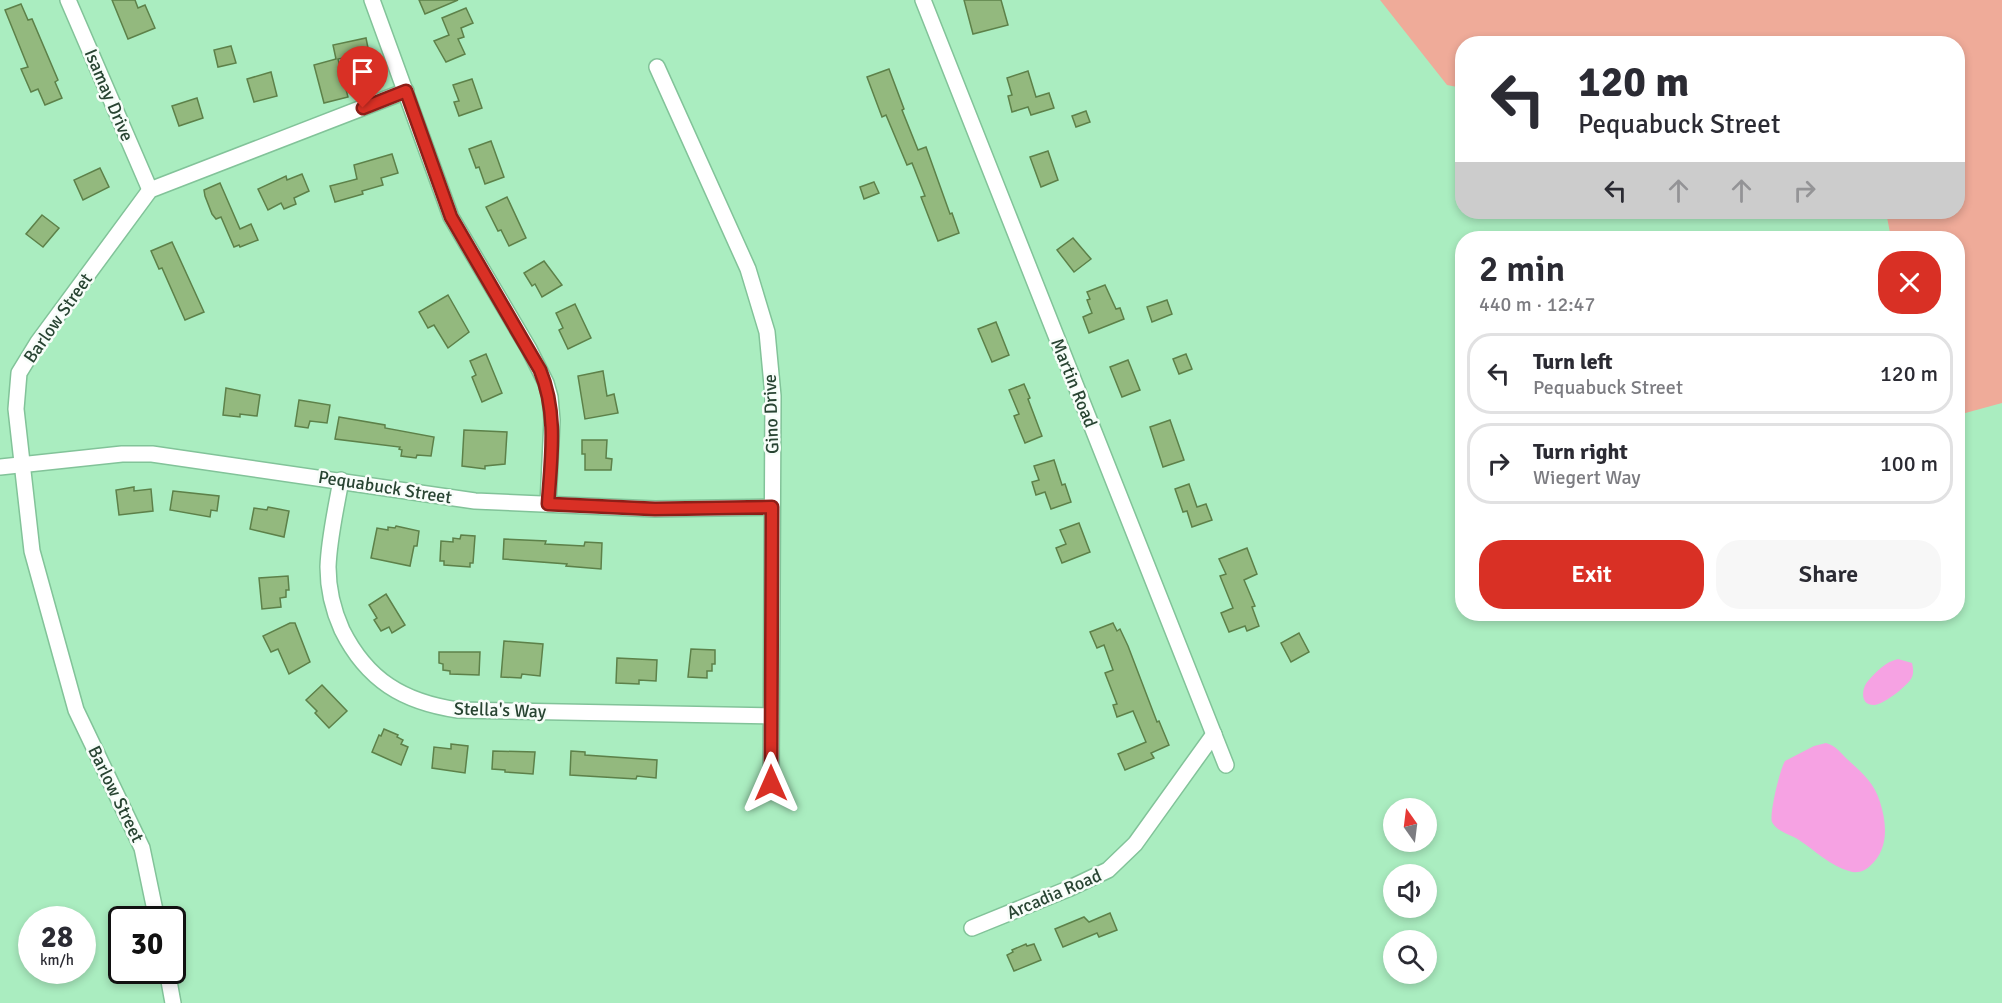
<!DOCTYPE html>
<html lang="en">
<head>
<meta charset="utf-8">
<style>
  body { margin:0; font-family:Signika,sans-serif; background:#f7f7f7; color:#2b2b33; height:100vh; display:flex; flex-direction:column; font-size:22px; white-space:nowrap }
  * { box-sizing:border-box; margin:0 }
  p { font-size:20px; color:#7c7c81 }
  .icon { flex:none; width:33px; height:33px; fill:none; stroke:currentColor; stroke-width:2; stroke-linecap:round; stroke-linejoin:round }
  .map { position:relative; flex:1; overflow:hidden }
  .side { position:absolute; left:1455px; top:231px; width:510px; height:390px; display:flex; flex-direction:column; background:#fff; border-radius:24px; box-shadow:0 3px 9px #0003 }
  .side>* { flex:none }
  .hud { position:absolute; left:1455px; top:36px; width:510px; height:183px; border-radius:24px; box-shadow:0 3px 9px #0003; background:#fff; color:#2b2b33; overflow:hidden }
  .needle { width:39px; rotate:346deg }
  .buttons { position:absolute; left:1383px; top:798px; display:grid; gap:12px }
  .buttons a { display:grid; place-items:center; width:54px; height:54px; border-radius:50%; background:#fff; box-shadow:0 3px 9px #0003; font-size:30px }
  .speed { position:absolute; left:18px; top:906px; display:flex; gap:12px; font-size:30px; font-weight:700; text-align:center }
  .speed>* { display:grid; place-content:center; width:78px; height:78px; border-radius:50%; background:#fff; box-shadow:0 3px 9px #0003; line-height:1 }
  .speed small { font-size:15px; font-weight:400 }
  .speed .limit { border:3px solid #111; border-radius:9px; background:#fff; color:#111 }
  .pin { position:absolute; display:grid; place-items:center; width:51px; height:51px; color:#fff; margin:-62px -26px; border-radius:50% 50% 50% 0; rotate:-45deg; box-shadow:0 0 6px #0007 }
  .pin .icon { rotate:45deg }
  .me { position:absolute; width:66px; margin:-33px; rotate:0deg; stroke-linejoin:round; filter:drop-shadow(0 0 4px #0008) }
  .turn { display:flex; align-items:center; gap:21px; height:126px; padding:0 24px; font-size:27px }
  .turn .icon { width:78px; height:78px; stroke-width:2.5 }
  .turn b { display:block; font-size:42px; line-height:51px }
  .lanes { display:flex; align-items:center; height:57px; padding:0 24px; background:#0003; justify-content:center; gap:30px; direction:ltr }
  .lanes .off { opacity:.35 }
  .round { display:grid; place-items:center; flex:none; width:63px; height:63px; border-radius:24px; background:#f7f7f7 }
  .overview { display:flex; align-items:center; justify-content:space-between; height:102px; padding:0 24px }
  h1 { font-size:36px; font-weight:600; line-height:45px }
  .primary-button { display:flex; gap:12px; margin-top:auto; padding:12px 24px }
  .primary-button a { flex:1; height:69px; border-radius:24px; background:#d93025; color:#fff; font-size:24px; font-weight:600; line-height:69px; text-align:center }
  .primary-button a+a { background:#f7f7f7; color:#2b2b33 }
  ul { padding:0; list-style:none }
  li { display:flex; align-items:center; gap:18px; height:81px; margin:0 12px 9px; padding:0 12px; border:3px solid #e1e1e2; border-radius:24px }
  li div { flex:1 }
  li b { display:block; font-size:22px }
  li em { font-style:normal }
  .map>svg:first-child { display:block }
  .green { fill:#efab99 }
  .water { fill:#f6a2e3 }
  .building { fill:#93b97e; stroke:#5d8149; stroke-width:1.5 }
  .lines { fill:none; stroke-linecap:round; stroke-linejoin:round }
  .minor-casing { stroke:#82c399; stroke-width:18 }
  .minor { stroke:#fff; stroke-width:15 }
  .route-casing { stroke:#8d1f18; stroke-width:15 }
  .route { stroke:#d93025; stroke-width:10 }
  .labels { text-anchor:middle; stroke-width:5; stroke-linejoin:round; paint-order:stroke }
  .street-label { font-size:18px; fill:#284432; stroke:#f7fdf9 }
</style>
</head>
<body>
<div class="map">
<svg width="2002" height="1003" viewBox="0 0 2002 1003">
  <rect width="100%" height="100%" fill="#aaedc0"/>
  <!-- green -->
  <path class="green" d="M1380 0H2002V403L1958 415V238H1891L1886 212H1958V44H1462V88L1447 85Z"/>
  <!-- water -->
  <g class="water">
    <path d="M1898 659 1912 663C1913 668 1914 672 1912 677 1909 685 1884 704 1875 705 1860 706 1861 689 1868 681 1877 671 1885 662 1898 659Z"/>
    <path d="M1826 743C1836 746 1840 752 1847 759 1862 773 1874 782 1880 802 1887 824 1889 849 1870 866 1865 871 1857 874 1849 871 1831 866 1814 850 1799 840 1791 835 1776 831 1772 822 1769 814 1780 769 1785 761L1814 746Z"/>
  </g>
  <!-- building -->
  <g class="building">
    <path d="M112 0H135L138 8 145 5 155 28 128 39Z"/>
    <path d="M419 0H458L425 14Z"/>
    <path d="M964 0H1001L1008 25 973 34Z"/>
    <path d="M21 4 28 20 32 19 58 80 55 82 62 98 45 105 38 89 31 92 21 69 28 67 5 10Z"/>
    <path d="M466 8 473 23 461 28 464 37 458 39 465 54 446 62 434 41 449 35 442 18Z"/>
    <path d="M366 38 369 53 338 59 348 97 324 103 314 65 336 59 333 45Z"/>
    <path d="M231 46 236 63 218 67 214 50Z"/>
    <path d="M889 69 904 109 902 110 918 150 926 147 950 214 952 213 959 233 938 241 921 197 925 196 912 163 907 165 886 115 882 117 867 77Z"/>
    <path d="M1028 71 1036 97 1049 93 1054 108 1031 115 1028 107 1012 112 1008 96 1012 95 1007 78Z"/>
    <path d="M271 72 277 96 254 102 247 79Z"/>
    <path d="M472 79 482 108 459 116 454 102 459 101 453 85Z"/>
    <path d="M197 98 203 118 179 126 172 106Z"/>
    <path d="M1086 111 1090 122 1076 127 1072 116Z"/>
    <path d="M491 141 504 177 485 184 479 167 476 168 469 149Z"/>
    <path d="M1048 151 1058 180 1041 187 1030 157Z"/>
    <path d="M392 154 398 173 381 178 383 185 362 191 363 194 335 202 330 186 357 179 354 165Z"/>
    <path d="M100 168 109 187 83 200 74 180Z"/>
    <path d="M302 174 309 191 294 198 296 204 284 209 281 203 268 210 258 189 286 176 287 180Z"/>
    <path d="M874 182 879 193 864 199 860 187Z"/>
    <path d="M220 183 240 229 251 224 258 240 240 247 239 245 234 247 221 217 216 219 212 214 205 196 204 190Z"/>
    <path d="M507 197 526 238 509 246 501 230 498 231 486 207Z"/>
    <path d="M42 215 59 228 43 247 26 234Z"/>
    <path d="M1073 238 1091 259 1074 272 1057 250Z"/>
    <path d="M172 242 204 312 185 320 162 268 159 269 151 251Z"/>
    <path d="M544 261 562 285 542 297 535 284 532 286 524 273Z"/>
    <path d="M1105 285 1116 309 1120 308 1124 319 1089 333 1083 317 1092 313 1087 300 1090 299 1087 292Z"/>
    <path d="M448 295 469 332 448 348 434 325 428 328 419 312Z"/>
    <path d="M1167 300 1172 314 1152 322 1147 307Z"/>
    <path d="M575 304 591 338 568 349 559 330 563 328 556 313Z"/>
    <path d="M996 322 1009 355 992 362 978 329Z"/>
    <path d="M486 354 502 393 482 402 472 377 476 375 470 361Z"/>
    <path d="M1186 354 1192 369 1179 374 1173 359Z"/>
    <path d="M1128 360 1140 390 1122 397 1110 367Z"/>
    <path d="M603 371 607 396 614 394 618 413 585 419 578 376Z"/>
    <path d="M1024 384 1030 398 1028 399 1042 436 1025 443 1014 416 1019 414 1009 390Z"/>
    <path d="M226 388 260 395 257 416 240 414V417L223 415Z"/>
    <path d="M299 400 330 405 327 423 310 421 308 428 295 426Z"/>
    <path d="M339 417 385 425V428L434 437 431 456 417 455 416 458 401 456 402 450 399 449 400 447 335 439Z"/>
    <path d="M1170 420 1184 460 1163 467 1150 427Z"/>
    <path d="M464 430 507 432 505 464 485 466V469L462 466Z"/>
    <path d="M582 440H607L606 458 612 459 611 470H585V454H582Z"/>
    <path d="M1054 460 1062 485 1065 484 1071 502 1051 509 1045 492 1036 495 1032 482 1039 480 1034 466Z"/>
    <path d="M1189 484 1197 507 1206 504 1212 520 1192 527 1187 511 1183 512 1175 489Z"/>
    <path d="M134 487V491L151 489 153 511 119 515 116 490Z"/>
    <path d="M173 491 219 496 217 511 211 510 210 517 170 510Z"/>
    <path d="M268 507 289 511 284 537 250 529 254 508 267 510Z"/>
    <path d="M1079 523 1090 552 1062 563 1056 548 1066 544 1060 530Z"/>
    <path d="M396 526 419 531 417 546H414L410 566 371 558 377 528 388 530V527L395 528Z"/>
    <path d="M461 535 475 536 473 563H470V567L444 565V561H440L441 541 453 542V538L460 539Z"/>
    <path d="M504 539 546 541 545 544 584 546 585 542 602 543 601 569 566 566 567 564 503 559Z"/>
    <path d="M1247 548 1257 574 1244 580 1255 606 1252 607 1259 626 1247 631 1245 626 1229 632 1221 613 1233 608 1220 576 1226 574 1219 559Z"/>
    <path d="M288 576 289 590H286V597L280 598 281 607 262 609 259 578Z"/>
    <path d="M386 594 405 625 392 633 389 627 381 631 374 620 377 618 369 605Z"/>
    <path d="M290 623H295L310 662 289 674 278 649 271 652 263 636Z"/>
    <path d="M1113 623 1117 631 1120 629 1128 646 1157 722 1159 721 1169 745 1151 753 1154 758 1125 770 1118 754 1146 742 1133 711 1117 717 1113 705 1117 704 1105 673 1113 670 1104 645 1097 648 1090 632Z"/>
    <path d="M1299 633 1309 652 1291 662 1281 643Z"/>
    <path d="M504 641 543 644 540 676 522 674 521 678 501 677Z"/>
    <path d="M691 649 715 650V664H712V671H707V678L688 677Z"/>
    <path d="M439 652H480L479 675 450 674V671L443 670V664L439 663Z"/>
    <path d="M617 658 657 660 656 681 639 680V684L616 683Z"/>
    <path d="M322 685 347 711 329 728 315 713 317 711 306 700Z"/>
    <path d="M384 729 398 735 397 737 403 740 401 744 408 747 401 765 372 752 379 735 381 736Z"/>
    <path d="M451 744 468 746 465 773 432 768 434 747 451 749Z"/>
    <path d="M493 751 535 752 533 774 505 772V770L492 769Z"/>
    <path d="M571 751 585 752V755L657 760 656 778 637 776 636 779 570 775Z"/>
    <path d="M1110 913 1117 930 1099 937 1097 933 1063 947 1055 929 1084 917 1089 922Z"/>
    <path d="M1026 944 1027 946 1034 944 1041 960 1014 971 1007 955 1013 952 1012 950Z"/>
  </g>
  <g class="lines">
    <defs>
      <g id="minor">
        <path d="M68 0 150 190"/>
        <path d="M372 0 451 217 529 349 546 383 550 397 552 420 548 504"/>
        <path d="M923 0 1226 765"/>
        <path d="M657 67 748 269 767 332 773 396 771 783"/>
        <path d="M0 467 122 454H152L475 501 655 509 772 507"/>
        <path d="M341 480C336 509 329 538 328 567 328 589 333 610 342 630 367 680 403 702 458 710L771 716"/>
        <path d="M157 920 142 848 76 710 32 551 16 409 19 373 38 342 150 190 406 91"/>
        <path d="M972 928 1068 889 1108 870 1135 844 1214 734"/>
        <path d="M167 970 173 1003"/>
      </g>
    </defs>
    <!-- minor casing -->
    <use href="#minor" class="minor-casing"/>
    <!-- minor -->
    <use href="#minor" class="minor"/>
  </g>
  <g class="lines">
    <defs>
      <path id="route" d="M363 108 406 91 451 217 540 370C558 413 551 459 548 504L655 509 772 507 771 783"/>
    </defs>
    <!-- route casing -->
    <use href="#route" class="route-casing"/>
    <!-- route -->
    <use href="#route" class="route"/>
  </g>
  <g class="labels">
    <!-- street labels -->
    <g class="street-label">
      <text transform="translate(109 95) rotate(67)" y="6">Isamay Drive</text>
      <text transform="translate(58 318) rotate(-55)" y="6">Barlow Street</text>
      <text transform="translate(1074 383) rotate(68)" y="6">Martin Road</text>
      <text transform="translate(771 414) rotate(-92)" y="6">Gino Drive</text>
      <text transform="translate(385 487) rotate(9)" y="6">Pequabuck Street</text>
      <text transform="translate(500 710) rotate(2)" y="6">Stella's Way</text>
      <text transform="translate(116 794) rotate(64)" y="6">Barlow Street</text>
      <text transform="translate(1054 894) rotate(-23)" y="6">Arcadia Road</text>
    </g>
  </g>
</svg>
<div class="buttons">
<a><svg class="needle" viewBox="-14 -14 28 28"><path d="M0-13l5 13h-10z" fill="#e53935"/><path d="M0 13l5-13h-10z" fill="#7c7c81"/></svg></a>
<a><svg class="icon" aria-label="sound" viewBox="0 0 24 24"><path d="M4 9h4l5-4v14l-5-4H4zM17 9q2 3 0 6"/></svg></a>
<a><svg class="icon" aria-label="search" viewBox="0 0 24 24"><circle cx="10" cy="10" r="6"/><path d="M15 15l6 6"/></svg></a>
</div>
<div class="speed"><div>28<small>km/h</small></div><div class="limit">30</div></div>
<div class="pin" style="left:363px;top:108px;background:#d93025"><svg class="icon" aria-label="arrive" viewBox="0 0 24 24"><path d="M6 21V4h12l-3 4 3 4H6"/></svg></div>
<svg class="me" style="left:771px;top:783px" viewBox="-20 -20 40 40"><path d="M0-17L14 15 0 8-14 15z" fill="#d93025" stroke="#fff" stroke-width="4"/></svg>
<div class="hud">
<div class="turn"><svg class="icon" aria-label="left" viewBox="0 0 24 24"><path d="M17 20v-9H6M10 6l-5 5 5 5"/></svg><div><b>120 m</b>Pequabuck Street</div></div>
<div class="lanes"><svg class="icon" aria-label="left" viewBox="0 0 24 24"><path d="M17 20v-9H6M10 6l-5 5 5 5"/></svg><svg class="icon off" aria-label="ahead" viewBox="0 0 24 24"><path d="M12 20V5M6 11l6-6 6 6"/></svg><svg class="icon off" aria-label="ahead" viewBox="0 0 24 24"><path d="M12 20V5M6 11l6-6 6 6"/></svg><svg class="icon off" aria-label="right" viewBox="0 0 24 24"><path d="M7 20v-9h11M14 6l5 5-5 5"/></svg></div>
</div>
<section class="side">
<div class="overview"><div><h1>2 min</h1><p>440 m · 12:47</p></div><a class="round" style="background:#d93025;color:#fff"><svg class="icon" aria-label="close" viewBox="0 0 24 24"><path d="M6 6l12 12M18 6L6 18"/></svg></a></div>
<ul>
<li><svg class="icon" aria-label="left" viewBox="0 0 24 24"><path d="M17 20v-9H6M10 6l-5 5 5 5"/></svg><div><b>Turn left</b><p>Pequabuck Street</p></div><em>120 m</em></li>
<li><svg class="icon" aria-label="right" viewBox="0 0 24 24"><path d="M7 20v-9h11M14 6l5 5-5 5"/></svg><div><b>Turn right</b><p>Wiegert Way</p></div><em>100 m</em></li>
</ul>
<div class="primary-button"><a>Exit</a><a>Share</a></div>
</section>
</div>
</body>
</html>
